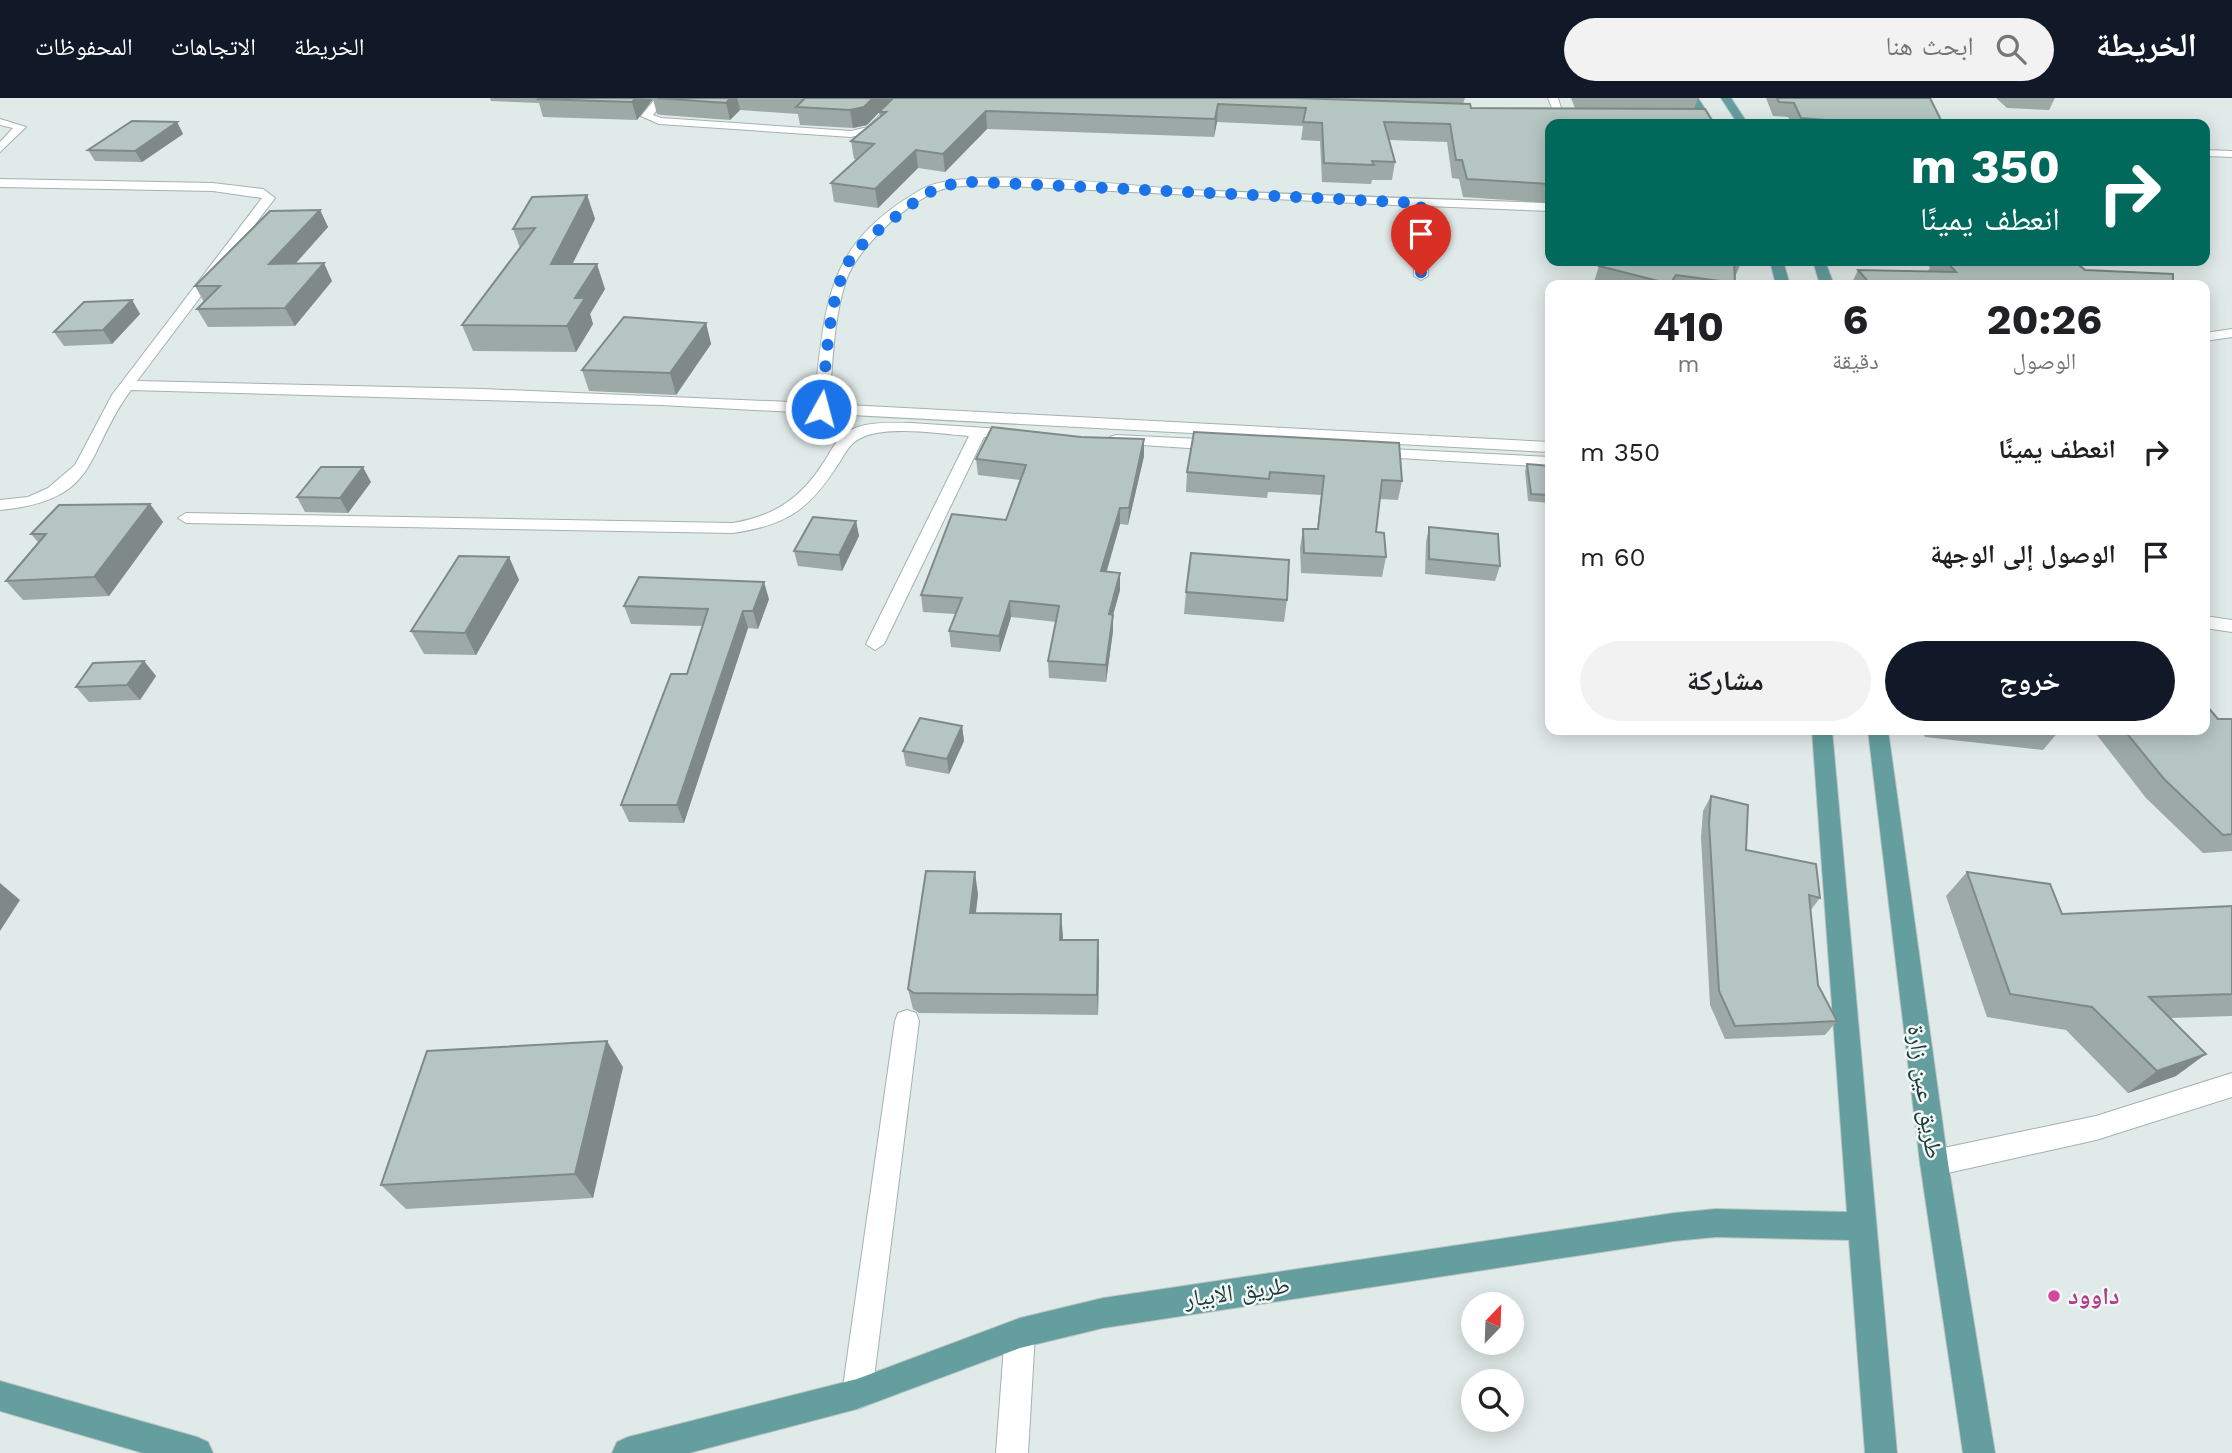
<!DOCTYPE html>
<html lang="ar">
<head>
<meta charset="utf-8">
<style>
  body { margin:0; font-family:"Work Sans","Noto Naskh Arabic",sans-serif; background:#f2f2f2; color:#202124; direction:rtl; height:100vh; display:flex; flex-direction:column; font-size:26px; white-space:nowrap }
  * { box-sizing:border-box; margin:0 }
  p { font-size:23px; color:#757577 }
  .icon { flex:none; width:38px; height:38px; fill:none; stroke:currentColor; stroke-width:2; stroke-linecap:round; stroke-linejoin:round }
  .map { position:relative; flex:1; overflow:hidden; direction:ltr }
  .side { position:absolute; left:1545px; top:182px; width:665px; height:455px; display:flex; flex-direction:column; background:#fff; border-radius:14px; box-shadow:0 4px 18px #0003; direction:rtl }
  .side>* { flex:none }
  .top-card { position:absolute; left:1545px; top:21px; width:665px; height:147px; border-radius:14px; box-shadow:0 4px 18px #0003; direction:rtl; background:#00695c; color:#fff; overflow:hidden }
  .needle { width:46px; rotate:23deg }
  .buttons { position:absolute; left:1461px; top:1194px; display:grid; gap:14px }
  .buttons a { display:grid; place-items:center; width:63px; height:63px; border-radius:50%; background:#fff; box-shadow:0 4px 18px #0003; font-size:35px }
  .pin { position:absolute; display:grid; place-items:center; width:60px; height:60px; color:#fff; margin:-72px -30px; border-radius:50% 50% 50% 0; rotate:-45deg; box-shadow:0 0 7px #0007 }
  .pin .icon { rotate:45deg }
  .me { position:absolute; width:77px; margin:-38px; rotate:7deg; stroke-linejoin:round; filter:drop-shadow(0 0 5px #0008) }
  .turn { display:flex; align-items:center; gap:24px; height:147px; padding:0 35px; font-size:32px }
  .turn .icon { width:91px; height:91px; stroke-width:2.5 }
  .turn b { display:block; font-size:49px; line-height:60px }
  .eta { display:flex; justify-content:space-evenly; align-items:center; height:119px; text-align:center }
  .eta b { font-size:42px; font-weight:700; line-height:49px }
  .cta { display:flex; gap:14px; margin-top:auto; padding:14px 35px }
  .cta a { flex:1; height:80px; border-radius:42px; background:#111827; color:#fff; font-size:28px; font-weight:700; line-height:80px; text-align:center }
  .cta a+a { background:#f2f2f2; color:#202124 }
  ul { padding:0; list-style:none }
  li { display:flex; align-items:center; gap:21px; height:105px; padding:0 35px }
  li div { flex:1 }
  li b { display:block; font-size:26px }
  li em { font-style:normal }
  header { display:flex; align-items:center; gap:42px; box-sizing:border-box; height:98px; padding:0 35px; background:#111827; color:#fff }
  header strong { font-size:33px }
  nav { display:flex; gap:38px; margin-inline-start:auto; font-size:24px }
  .search { width:490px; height:63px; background:#f2f2f2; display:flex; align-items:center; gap:18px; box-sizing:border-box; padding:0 24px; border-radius:38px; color:#757577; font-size:26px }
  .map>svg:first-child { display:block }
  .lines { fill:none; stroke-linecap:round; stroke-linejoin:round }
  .minor-casing { stroke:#a3b2b0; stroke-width:2 }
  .major-casing { stroke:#bcc4c4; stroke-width:2 }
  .minor { fill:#fff; fill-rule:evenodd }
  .major { fill:#659e9e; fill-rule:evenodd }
  .wall { fill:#9ca9a7 }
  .shaded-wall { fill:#7f8a88 }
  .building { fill:#b5c5c2; stroke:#7f8a88; stroke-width:2 }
  .route { stroke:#1a73e8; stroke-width:12; stroke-dasharray:0 21.6 }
  .hotel-dot { fill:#d1479c; stroke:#f0f7f5; stroke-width:2.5 }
  .labels { text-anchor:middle; stroke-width:5; stroke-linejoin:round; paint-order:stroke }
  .near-street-label { font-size:24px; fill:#213a3a; stroke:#f0f7f5 }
  .near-hotel-label { font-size:24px; font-weight:bold; fill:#b23c85; stroke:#f0f7f5; text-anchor:start }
</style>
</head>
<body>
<header>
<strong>الخريطة</strong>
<div class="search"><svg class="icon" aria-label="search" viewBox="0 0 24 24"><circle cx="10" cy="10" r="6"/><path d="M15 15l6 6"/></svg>ابحث هنا</div>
<nav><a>الخريطة</a><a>الاتجاهات</a><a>المحفوظات</a></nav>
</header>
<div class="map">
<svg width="2232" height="1355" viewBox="0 0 2232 1355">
  <rect width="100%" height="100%" fill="#e0eae8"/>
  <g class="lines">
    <defs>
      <g id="minor">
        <path d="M656 0H667L653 17 661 20 851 33 868 29 897 0H908L876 33 851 39 659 26 641 18Z"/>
        <path d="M1548 0H1558L1565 23H1557Z"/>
        <path d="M0 21 26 29 0 54V44L13 30 0 27Z"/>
        <path d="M2205 52 2232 53V59L2205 58Z"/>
        <path d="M0 81 213 85 263 91 275 100 137 283 483 291 814 305C826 205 824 147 922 91 968 66 1132 89 1190 92 1310 97 1430 101 1550 105V113L1427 108 1428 178 1421 182 1414 178 1415 108 1012 88C991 88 968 86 947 90 914 97 856 150 846 183 833 222 833 265 829 306L1550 344V354L661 307 131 292C83 357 102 402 0 412V402L28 399 48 390 75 367 112 297 262 100 213 93 0 89Z"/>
        <path d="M2232 231V239L2205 243V235Z"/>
        <path d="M911 325 1017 332 1025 337 1017 342 984 339 884 546 875 552 866 546 969 338C940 336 887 327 861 340 849 345 844 358 837 368 808 413 786 427 733 435L186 425 178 420 186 415 733 425C775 418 801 400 824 364 831 353 836 341 847 334 865 323 891 325 911 325Z"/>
        <path d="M1116 337 1220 342 1228 347 1220 352 1110 345V339Z"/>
        <path d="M1371 350 1550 359V369L1365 358 1363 355Z"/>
        <path d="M2205 518 2232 522V534L2205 530Z"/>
        <path d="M907 912 916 915 919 923 872 1296 868 1307 857 1311 846 1307 842 1296 895 923 898 915Z"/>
        <path d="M2232 975V999L2096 1042 1934 1078 1924 1074 1920 1065 1924 1056 1934 1052 2096 1018Z"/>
        <path d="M1020 1220 1030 1225 1035 1235 1028 1355H996L1005 1235 1010 1225Z"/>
      </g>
      <g id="major">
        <path d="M1688 0H1698L1715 26H1705Z"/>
        <path d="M1721 0H1731L1748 26H1738Z"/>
        <path d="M1770 163H1783L1790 187H1776Z"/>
        <path d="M1813 163H1825L1834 187H1820Z"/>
        <path d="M1812 632H1832L1897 1355H1865L1849 1142 1716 1139 1674 1143 1103 1230 1020 1250 857 1311 689 1355H612L617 1344 628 1339 857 1281 1020 1220 1103 1200 1674 1115 1716 1111 1847 1114Z"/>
        <path d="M1868 632H1888L1948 1065 1995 1355H1963L1920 1065Z"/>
        <path d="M0 1283 197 1339 208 1344 213 1355H143L0 1313Z"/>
      </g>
    </defs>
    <!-- minor casing -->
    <use href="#minor" class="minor-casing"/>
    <!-- major casing -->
    <use href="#major" class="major-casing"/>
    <!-- minor -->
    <use href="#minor" class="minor"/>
    <!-- major -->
    <use href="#major" class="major"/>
  </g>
  <!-- wall -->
  <g class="wall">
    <path d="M490 0H1465L1463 6 1471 10H1575L1571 0H1698L1694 11 1550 26V105L1463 99 1459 81 1452 80 1447 44 1389 42 1395 64 1392 82H1372L1371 86 1322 84 1320 43 1301 42 1303 28 1217 24 1214 39 987 31 945 74 918 70 878 110 834 104 831 85 857 62 854 61 851 43 880 19 879 14 867 27 853 30 800 27 798 16 740 12 730 22 662 17 657 16 653 1 637 22 543 19 539 5 491 3Z"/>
    <path d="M1766 0H1930L1943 26H1792L1788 19 1773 18Z"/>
    <path d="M1996 0H2055L2049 12 2007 10Z"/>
    <path d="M177 24 183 36 142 64 95 63 88 52Z"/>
    <path d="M587 97 595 121 572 166 605 191 590 216 593 226 576 254 473 253 462 227 520 150 513 131Z"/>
    <path d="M320 112 328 129 295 166 332 183 295 228 208 229 197 211 204 204 195 188Z"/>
    <path d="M1603 163H1742L1735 179H1734V187H1593L1599 168Z"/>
    <path d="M1925 163H2074L2085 172 2173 187H1851L1858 172 1928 173 1930 170Z"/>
    <path d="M132 202 140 216 112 246 64 248 54 234Z"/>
    <path d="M706 225 711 246 676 297 589 293 582 272Z"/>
    <path d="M1194 334 1402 383 1398 402 1380 401 1376 434 1386 459 1382 479 1301 475 1300 450 1303 431H1317L1321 397 1268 394 1267 400 1186 394 1187 374Z"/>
    <path d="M1144 358 1128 427 1120 426 1106 474 1120 492 1113 517V533L1106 584 1049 580 1048 563 1056 524 1011 519 1000 554 951 549 949 533 955 516 923 514 921 497 1006 422 1020 382 978 377 976 361Z"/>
    <path d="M1527 366 1550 368V405L1528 403 1525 373Z"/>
    <path d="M371 384 348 415 305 414 297 399Z"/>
    <path d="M150 406 163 424 109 498 23 502 6 483 38 444 31 436Z"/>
    <path d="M856 423 859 438 842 473 798 468 794 453Z"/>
    <path d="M1429 429 1500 468 1495 483 1425 476 1426 444Z"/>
    <path d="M509 459 519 482 476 557 424 556 411 533Z"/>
    <path d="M1186 494 1287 502 1284 524 1184 516Z"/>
    <path d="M769 501 758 531 748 530 684 725 629 724 621 707 687 576 702 528 631 526 624 508Z"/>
    <path d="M144 563 156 578 140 602 89 604 76 589Z"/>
    <path d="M2218 621H2232V753L2203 755 2146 700 2093 632H2205Z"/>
    <path d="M962 628 964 643 949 676 906 668 903 653Z"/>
    <path d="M1922 632H2060L2043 652 1925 639Z"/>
    <path d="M1711 698 1746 752 1820 800 1810 813 1818 887 1837 923 1825 937 1725 941 1710 907 1701 739 1703 713Z"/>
    <path d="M1967 774 2062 816 2232 808V918L2170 920 2176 978 2128 995 2066 932 1987 919 1946 798Z"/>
    <path d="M978 796 976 815 1063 838 1062 842 1099 863 1098 917 919 915 913 911 908 891Z"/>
    <path d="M623 969 593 1100 406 1111 381 1087Z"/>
  </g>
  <!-- shaded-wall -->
  <g class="shaded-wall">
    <path d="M636 0 653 1 637 22 632 4Z"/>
    <path d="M731 0H737L740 12 730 22 726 5Z"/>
    <path d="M873 0H892V1L867 27 853 30 850 12Z"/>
    <path d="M1218 6 1217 24 1214 39 1215 21Z"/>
    <path d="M986 13 987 31 945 74 943 56Z"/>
    <path d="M177 24 183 36 142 64 135 53Z"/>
    <path d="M916 52 918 70 878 110 875 91Z"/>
    <path d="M587 97 595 121 560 191 551 166Z"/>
    <path d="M320 112 328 129 279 184 269 166Z"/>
    <path d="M324 165 332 183 295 228 285 210Z"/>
    <path d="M597 166 605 191 590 216 593 226 576 254 567 228 575 200Z"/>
    <path d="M132 202 140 216 112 246 103 232Z"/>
    <path d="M706 225 711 246 676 297 670 275Z"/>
    <path d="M1144 341V358L1128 427 1129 410Z"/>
    <path d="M363 369 371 384 348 415 340 400Z"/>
    <path d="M150 406 163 424 109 498 94 479Z"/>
    <path d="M1120 410V426L1102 490 1101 473Z"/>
    <path d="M856 423 859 438 842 473 839 457Z"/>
    <path d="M509 459 519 482 476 557 465 535Z"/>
    <path d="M1120 475V492L1113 517V533L1106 584V567L1109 516Z"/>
    <path d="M764 484 769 501 758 531 753 513Z"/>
    <path d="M1010 503 1011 519 1000 554 999 538Z"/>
    <path d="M743 513 748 530 684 725 677 707Z"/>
    <path d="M144 563 156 578 140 602 127 587Z"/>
    <path d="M962 628 964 643 949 676 947 661Z"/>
    <path d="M975 774 978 796 973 836 970 815Z"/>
    <path d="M0 785 20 802 0 833Z"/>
    <path d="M1061 816 1063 838 1061 863 1060 842Z"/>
    <path d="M1098 842 1099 863 1098 917 1097 897Z"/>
    <path d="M607 943 623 969 593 1100 575 1076Z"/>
    <path d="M2206 956 2176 978 2128 995 2157 973Z"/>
  </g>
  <!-- building -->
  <g class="building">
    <path d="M539 0H636L632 4 538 1Z"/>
    <path d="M657 0H731L726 5Z"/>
    <path d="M805 0H873L864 9 850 12 796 9Z"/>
    <path d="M893 0H1295L1470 6 1471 10 1705 11 1714 26H1550V86L1467 81 1462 62H1456L1450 26 1384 24 1395 64 1372 63 1374 67 1324 65 1322 25 1303 24 1306 10 1218 6 1215 21 986 13 943 56 916 52 875 91 831 85 874 46 851 43 886 14H879Z"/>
    <path d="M1777 0H1930L1943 26H1874L1801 20 1794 5 1779 4Z"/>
    <path d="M132 23 177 24 135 53 88 52Z"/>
    <path d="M587 97 551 166H597L575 200H585L567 228 462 227 535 130 513 131 532 99Z"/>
    <path d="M320 112 269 166 324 165 285 210 197 211 220 188H195L270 113Z"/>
    <path d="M1603 163H1734L1735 185 1676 177 1670 186 1599 168Z"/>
    <path d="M1946 163H2074L2085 172 2173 176V187H1871L1858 172 1956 174Z"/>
    <path d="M132 202 103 232 54 234 84 204Z"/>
    <path d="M624 219 706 225 670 275 582 272Z"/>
    <path d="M992 329 1081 339 1144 341 1129 410H1120L1101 473 1120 475 1109 516 1113 517 1106 567 1048 563 1059 508 1010 503 999 538 949 533 962 500 921 497 952 416 1006 422 1026 367 976 361Z"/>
    <path d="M1194 334 1399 345 1402 383 1382 382 1376 434 1384 435 1386 459 1304 455 1303 431H1318L1324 378 1270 374 1269 381 1187 374Z"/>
    <path d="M1527 366 1550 368V397L1531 396Z"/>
    <path d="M321 369H363L340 400 297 399Z"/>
    <path d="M150 406 94 479 6 483 46 436H31L59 407Z"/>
    <path d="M813 419 856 423 839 457 794 453Z"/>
    <path d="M1429 429 1498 436 1500 468 1429 461Z"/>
    <path d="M1191 455 1289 462 1287 502 1186 494Z"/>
    <path d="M459 458 509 459 465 535 411 533Z"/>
    <path d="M639 479 764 484 753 513H743L677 707H621L671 576H687L708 511 624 508Z"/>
    <path d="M144 563 127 587 76 589 93 565Z"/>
    <path d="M2205 606 2218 621H2232V736L2223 737 2164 681 2124 632H2205Z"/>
    <path d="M920 620 962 628 947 661 903 653Z"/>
    <path d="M1711 698 1748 707 1746 752 1816 766 1820 800 1809 797 1818 887 1837 923 1735 928 1719 893 1709 725Z"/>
    <path d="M926 773 975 774 970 815 1061 816 1060 842H1098L1097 897 914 895 908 891Z"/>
    <path d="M1967 774 2050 786 2062 816 2232 808V896L2149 899 2206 956 2157 973 2092 909 2010 896Z"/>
    <path d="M607 943 575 1076 381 1087 427 953Z"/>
  </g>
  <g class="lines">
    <!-- route -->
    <path class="route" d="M821 311C827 267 827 197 851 160 863 143 882 129 898 117 928 93 940 84 979 84L1421 105V178"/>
  </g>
  <!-- markers -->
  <circle class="hotel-dot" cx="2054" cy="1198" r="7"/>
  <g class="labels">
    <!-- near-street labels -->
    <g class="near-street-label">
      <text transform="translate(1925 994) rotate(82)" y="8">طريق عين زارة</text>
      <text transform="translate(1237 1194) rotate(-8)" y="8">طريق الابيار</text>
    </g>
    <!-- near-hotel labels -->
    <g class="near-hotel-label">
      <text x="2068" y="1206">داوود</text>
    </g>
  </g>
</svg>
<div class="buttons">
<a><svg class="needle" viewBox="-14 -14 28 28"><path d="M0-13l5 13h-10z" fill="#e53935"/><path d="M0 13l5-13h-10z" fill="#757577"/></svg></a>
<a><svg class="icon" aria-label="search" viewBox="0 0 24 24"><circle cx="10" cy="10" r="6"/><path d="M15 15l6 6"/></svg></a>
</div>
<div class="pin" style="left:1421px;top:178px;background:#d93025"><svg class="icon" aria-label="arrive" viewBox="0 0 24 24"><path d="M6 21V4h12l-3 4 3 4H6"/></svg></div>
<svg class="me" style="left:821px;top:311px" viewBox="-20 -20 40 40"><circle r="17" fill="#1a73e8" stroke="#fff" stroke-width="3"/><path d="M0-11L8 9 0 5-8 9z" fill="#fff"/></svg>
<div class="top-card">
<div class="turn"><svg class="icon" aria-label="right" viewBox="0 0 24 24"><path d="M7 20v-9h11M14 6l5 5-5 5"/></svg><div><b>350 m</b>انعطف يمينًا</div></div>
</div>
<section class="side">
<div class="eta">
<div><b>20:26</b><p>الوصول</p></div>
<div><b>6</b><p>دقيقة</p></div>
<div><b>410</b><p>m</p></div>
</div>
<ul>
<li><svg class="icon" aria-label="right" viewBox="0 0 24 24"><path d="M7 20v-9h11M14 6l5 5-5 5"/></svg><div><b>انعطف يمينًا</b></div><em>350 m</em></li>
<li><svg class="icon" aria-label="arrive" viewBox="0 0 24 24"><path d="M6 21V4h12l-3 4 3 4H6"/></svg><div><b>الوصول إلى الوجهة</b></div><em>60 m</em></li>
</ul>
<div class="cta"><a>خروج</a><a>مشاركة</a></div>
</section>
</div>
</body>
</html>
